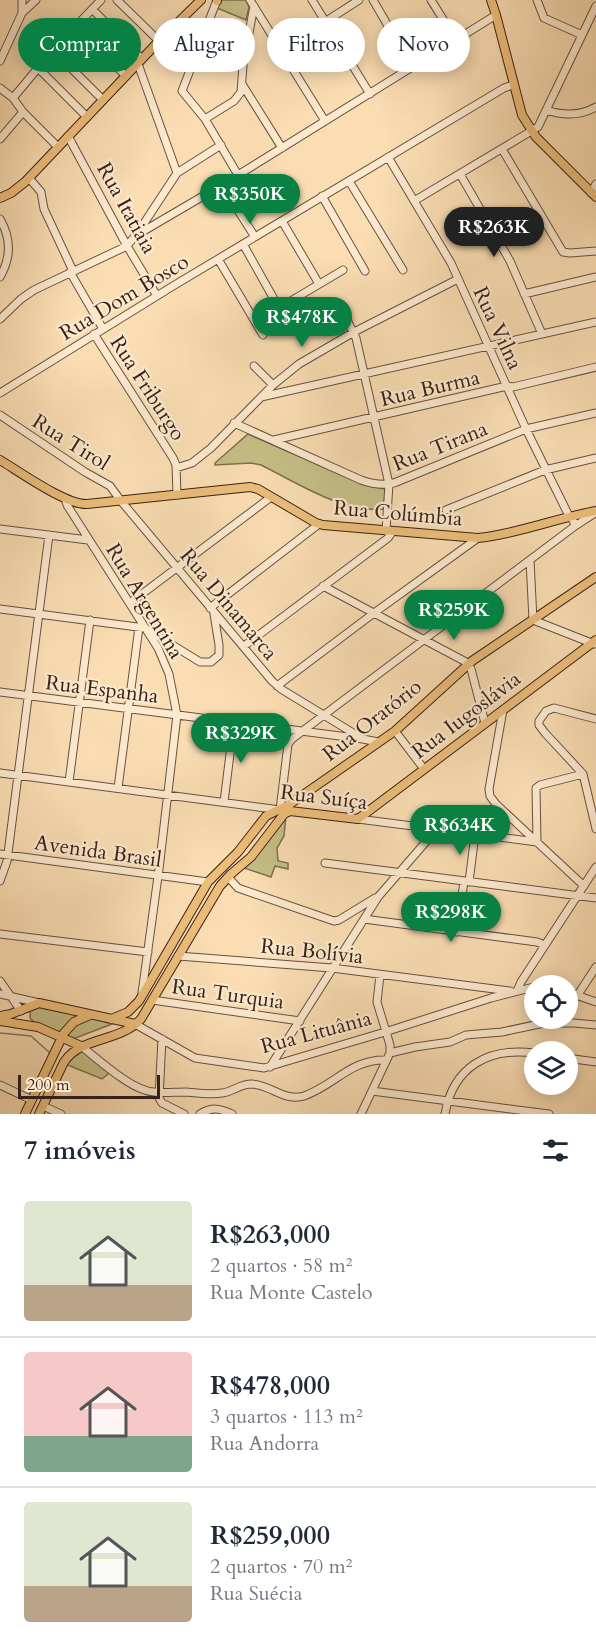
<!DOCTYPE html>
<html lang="pt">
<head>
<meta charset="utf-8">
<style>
	:root { --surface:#fff; --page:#f6f6f7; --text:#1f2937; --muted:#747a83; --line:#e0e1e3; --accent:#0b8043 }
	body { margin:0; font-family:Cardo,serif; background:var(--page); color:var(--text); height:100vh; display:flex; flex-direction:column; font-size:22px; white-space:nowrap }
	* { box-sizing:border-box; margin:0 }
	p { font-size:20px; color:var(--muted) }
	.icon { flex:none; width:33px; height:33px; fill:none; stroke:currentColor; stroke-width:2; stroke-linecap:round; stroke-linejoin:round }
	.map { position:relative; height:1114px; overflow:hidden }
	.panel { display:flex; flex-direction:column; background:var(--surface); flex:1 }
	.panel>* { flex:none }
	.top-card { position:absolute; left:18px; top:18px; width:561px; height:54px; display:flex; gap:12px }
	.tools { position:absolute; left:524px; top:975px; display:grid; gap:12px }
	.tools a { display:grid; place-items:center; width:54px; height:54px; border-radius:50%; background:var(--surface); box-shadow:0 3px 15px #0003; font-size:30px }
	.scale { position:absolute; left:18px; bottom:15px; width:142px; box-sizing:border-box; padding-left:6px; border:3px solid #382118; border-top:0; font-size:16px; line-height:21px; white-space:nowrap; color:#382118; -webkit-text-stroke:4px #fce9ce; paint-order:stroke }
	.price { position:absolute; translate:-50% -51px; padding:0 14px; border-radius:21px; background:var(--accent); color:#fff; font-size:20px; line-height:39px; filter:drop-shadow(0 2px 3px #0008) }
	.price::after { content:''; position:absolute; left:50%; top:36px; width:18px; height:14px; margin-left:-9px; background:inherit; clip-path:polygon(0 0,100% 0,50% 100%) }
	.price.current { background:#222; color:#fff }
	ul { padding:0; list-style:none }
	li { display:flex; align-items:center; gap:18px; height:150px; padding:0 24px }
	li+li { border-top:2px solid var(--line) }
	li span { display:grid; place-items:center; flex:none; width:168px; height:120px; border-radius:6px; color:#555 }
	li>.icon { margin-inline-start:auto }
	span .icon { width:72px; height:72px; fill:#fffc; stroke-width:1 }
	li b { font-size:26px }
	h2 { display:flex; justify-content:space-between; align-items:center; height:72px; padding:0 24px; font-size:26px }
	.tag { padding:0 21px; border-radius:27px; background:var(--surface); box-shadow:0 3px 15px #0003; font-size:21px; line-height:54px }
	.tag.current { background:var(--accent); color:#fff }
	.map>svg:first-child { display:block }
</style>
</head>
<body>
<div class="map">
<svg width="596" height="1114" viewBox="0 0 596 1114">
	<rect width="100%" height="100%" fill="#faddb3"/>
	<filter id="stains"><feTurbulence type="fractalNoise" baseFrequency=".00333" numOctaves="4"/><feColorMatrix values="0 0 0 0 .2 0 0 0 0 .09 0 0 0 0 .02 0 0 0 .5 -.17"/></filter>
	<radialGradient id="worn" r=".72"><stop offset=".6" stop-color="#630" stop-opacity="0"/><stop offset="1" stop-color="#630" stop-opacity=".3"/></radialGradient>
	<path fill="#c6bf87" stroke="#7f7050" stroke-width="1.5" d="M 219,0 L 246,0 L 249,7 L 246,20 L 217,8 Z
		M 248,434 L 365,485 L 385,489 L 384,509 C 344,514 296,482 261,465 L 251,463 L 215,465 L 215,463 Z
		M 286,816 L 284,836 L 277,848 L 278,861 L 288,863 L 288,869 L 275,866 L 271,877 L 244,868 Z
		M 39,1007 L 75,1014 L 77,1016 L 60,1035 L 36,1024 L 30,1018 L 30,1010 Z
		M 94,1018 L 112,1024 L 73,1039 L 65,1034 L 77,1022 Z
		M 77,1051 L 83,1051 L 109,1073 L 102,1079 L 65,1064 Z"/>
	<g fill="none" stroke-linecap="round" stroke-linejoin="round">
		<path stroke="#767e6e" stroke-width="1.5" d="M 0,1033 L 31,1036 L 50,1053"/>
		<g stroke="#68503f" stroke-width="9">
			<path id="minor" d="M 117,0 L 159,41
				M 217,0 L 182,91 L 205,119 L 238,175
				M 250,0 L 325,121
				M 312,0 L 370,94
				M 373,0 L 412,67
				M 431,0 L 456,40
				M 537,0 L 544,18 L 582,35
				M 93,10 L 142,59
				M 22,13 L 22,0
				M 76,27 L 126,76
				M 53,50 L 103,100
				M 281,50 L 359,0
				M 0,61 L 22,13 L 36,0
				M 138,64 L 177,173
				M 38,68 L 87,117
				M 242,84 L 282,148
				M 0,88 L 13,98 L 23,112 L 58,147
				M 13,98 L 53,50 L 101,0
				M 546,110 C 564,116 580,116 596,107
				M 205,119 L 234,101 L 241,92 L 243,65 L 254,6
				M 68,136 L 127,246 L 157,296
				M 0,139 L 23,112
				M 502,149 L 563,252 L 570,253 L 596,251
				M 388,157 L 451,263 L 526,429 L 569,516 L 573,520 L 575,526
				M 460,174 L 510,261 L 542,334
				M 29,178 L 41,192 L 44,209 L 73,271
				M 349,181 L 403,270
				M 222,185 L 255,237
				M 591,193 L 596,184
				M 322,196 L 365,271
				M 414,201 L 538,127 L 596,6
				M 0,219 C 11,238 11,258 0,277
				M 282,221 L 319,284
				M 137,234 L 177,173 L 221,145
				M 243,244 L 279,308 L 343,270
				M 218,259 L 263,335
				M 70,272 L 103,329
				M 524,294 L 596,277
				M 340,306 L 356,338 L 389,484 L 386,531
				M 0,319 L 21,299 L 34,290 L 127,246 L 135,236 L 222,185 L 496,15
				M 94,334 L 173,458 L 176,465 L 177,495
				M 254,366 L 273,385
				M 0,393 L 173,286 L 504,88 L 513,85
				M 261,397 L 596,322
				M 0,415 L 85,472 L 110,486 L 121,501 L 272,681 L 281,689 L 363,739
				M 234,423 L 361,480 C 372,484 382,486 394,483 L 526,429 L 596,413
				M 274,440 L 507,386 L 513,387 L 596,367
				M 176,468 L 192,463 L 211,448 L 273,385 L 299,364 L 354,332 L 458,279
				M 65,498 L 67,505 L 158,648 L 169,674 L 177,715 L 159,869 L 142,993
				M 446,510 L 545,470 L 596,458
				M 0,529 L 88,540
				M 530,560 L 533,620 L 594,644
				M 323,586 L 466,662 L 471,669 L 485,723
				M 130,603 L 271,497
				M 210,608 L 319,524
				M 0,609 L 145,628 L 200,662 L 211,662 L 219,655 L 219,645 L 214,614
				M 244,646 L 388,538 L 393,531
				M 277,686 L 374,613 L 478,538
				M 0,692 L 363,739 L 378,742
				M 503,710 L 489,789 L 490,796 L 496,804 L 584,886
				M 596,719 L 554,708 L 546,711 L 539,721 L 539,725 L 545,733 L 583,774 L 596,829
				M 395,731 L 424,769
				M 0,773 L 280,810
				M 69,782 L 90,620
				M 118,788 L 139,627
				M 224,802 L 234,722
				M 280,810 L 288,744 L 292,739 L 575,526 L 595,513
				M 358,819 L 537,842 L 536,788 L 540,785 L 583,774
				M 0,854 L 208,882
				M 325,863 L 596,898
				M 228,877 L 238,888 L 334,921 L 339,920 L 375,898
				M 0,881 L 7,861 L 49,535
				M 469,882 L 475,834
				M 364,919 L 537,942 L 545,945
				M 457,932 L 464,881
				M 0,934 L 148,952
				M 178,956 L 332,968 L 510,991
				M 0,981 L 21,1011
				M 517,991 L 521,982 L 596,867
				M 567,992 L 596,1002
				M 0,994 L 39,1003
				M 577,996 L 596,967
				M 152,1000 L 300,1021
				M 135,1024 L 195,1058 L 264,1068 L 385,1032 L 491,998 L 534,987
				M 162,1039 L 159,1098 L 162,1103 L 184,1114
				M 81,1046 C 99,1060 132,1091 154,1092 C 164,1093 175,1092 186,1092 C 197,1093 211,1095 222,1093 C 233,1092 239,1084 252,1084 C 271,1085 285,1102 304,1096 C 335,1085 351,1059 386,1060
				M 390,1053 L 415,1047 L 450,1042 L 466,1035 L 502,1032 L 544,1023 L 574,1023 L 596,1025
				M 567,1058 L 596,1062
				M 270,1067 L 378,897 L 437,829
				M 0,1085 L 32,1100
				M 372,1091 L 549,1114
				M 43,1106 L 61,1114
				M 200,1114 C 212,1107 220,1108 232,1114
				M 361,1114 L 390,1053 L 390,1045 L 377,1002 L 380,975
				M 445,1114 C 453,1067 488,1047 534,1053"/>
		</g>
		<g stroke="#382118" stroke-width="10">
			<path id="major" d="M 217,0 L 217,1
				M 491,0 L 496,15 L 522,115 L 536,137 L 596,197
				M 0,198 L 11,193 L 25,182 L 159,41 L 201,0
				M 0,460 C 20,472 66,505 87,504 L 250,487 L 258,489 L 316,523 L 323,525 L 478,538 C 518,534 556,518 596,511
				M 0,1016 L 11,1014 L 39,1003 L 135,1024
				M 111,1019 L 128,1012 L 139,1001 L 208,882 L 238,852 L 266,816 L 290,804 L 395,731 L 472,661 L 596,577
				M 0,1021 L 38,1027 L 81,1046
				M 25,1114 L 64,1033 L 74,1022 L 90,1015
				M 39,1114 L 64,1062 C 81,1036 119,1043 141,1019 L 220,886 L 231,874 L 251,857 L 284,814 L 290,811 L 358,819 L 596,640"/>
		</g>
		<use href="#minor" stroke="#fce9ce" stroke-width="7"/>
		<use href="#major" stroke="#edbe7a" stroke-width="8"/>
	</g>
	<g text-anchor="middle" stroke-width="4.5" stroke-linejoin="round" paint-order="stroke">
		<g font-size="21" fill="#382118" stroke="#fce9ce">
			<text transform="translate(127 208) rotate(61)" y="7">Rua Itatiaia</text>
			<text transform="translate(124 297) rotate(-31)" y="7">Rua Dom Bosco</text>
			<text transform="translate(498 328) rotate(65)" y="7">Rua Vilna</text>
			<text transform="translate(148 388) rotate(57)" y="7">Rua Friburgo</text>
			<text transform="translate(430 388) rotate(-13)" y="7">Rua Burma</text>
			<text transform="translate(71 442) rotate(32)" y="7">Rua Tirol</text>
			<text transform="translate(440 446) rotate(-22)" y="7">Rua Tirana</text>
			<text transform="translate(398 513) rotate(5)" y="7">Rua Colúmbia</text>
			<text transform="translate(145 601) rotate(59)" y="7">Rua Argentina</text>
			<text transform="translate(229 604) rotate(50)" y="7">Rua Dinamarca</text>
			<text transform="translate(102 689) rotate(7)" y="7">Rua Espanha</text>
			<text transform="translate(466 715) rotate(-37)" y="7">Rua Iugoslávia</text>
			<text transform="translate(372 720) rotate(-38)" y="7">Rua Oratório</text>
			<text transform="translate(324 797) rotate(7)" y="7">Rua Suíça</text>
			<text transform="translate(98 851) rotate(8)" y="7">Avenida Brasil</text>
			<text transform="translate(312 951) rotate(6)" y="7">Rua Bolívia</text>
			<text transform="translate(228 994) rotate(8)" y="7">Rua Turquia</text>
			<text transform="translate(316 1032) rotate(-15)" y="7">Rua Lituânia</text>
		</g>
	</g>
	<rect width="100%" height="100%" filter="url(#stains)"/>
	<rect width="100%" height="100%" fill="url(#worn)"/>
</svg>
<div class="tools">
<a><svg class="icon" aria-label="locate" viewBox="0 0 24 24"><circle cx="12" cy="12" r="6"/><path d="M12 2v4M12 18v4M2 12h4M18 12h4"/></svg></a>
<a><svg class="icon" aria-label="layers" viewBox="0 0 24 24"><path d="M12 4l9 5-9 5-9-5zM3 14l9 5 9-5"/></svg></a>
</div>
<div class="scale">200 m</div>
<b class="price" style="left:250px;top:225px">R$350K</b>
<b class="price current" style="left:494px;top:258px">R$263K</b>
<b class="price" style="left:302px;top:348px">R$478K</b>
<b class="price" style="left:454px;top:641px">R$259K</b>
<b class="price" style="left:241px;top:764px">R$329K</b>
<b class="price" style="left:460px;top:856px">R$634K</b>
<b class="price" style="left:451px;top:943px">R$298K</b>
<div class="top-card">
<a class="tag current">Comprar</a>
<a class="tag">Alugar</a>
<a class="tag">Filtros</a>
<a class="tag">Novo</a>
</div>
</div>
<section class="panel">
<h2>7 imóveis<svg class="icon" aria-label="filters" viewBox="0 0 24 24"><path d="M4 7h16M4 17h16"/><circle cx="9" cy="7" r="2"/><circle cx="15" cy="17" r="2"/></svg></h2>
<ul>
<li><span style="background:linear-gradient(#dfe7d0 70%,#b9a48a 0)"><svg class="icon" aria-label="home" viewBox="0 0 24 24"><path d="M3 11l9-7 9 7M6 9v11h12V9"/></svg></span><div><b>R$263,000</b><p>2 quartos · 58 m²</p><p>Rua Monte Castelo</p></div></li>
<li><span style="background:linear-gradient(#f6c9c9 70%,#7fa58c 0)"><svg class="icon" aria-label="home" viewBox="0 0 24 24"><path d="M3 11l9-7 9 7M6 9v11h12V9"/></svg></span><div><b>R$478,000</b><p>3 quartos · 113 m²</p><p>Rua Andorra</p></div></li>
<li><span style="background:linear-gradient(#dfe7d0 70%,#b9a48a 0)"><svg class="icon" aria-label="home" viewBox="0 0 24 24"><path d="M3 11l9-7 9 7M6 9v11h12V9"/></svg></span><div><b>R$259,000</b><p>2 quartos · 70 m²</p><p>Rua Suécia</p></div></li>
</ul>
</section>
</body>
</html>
